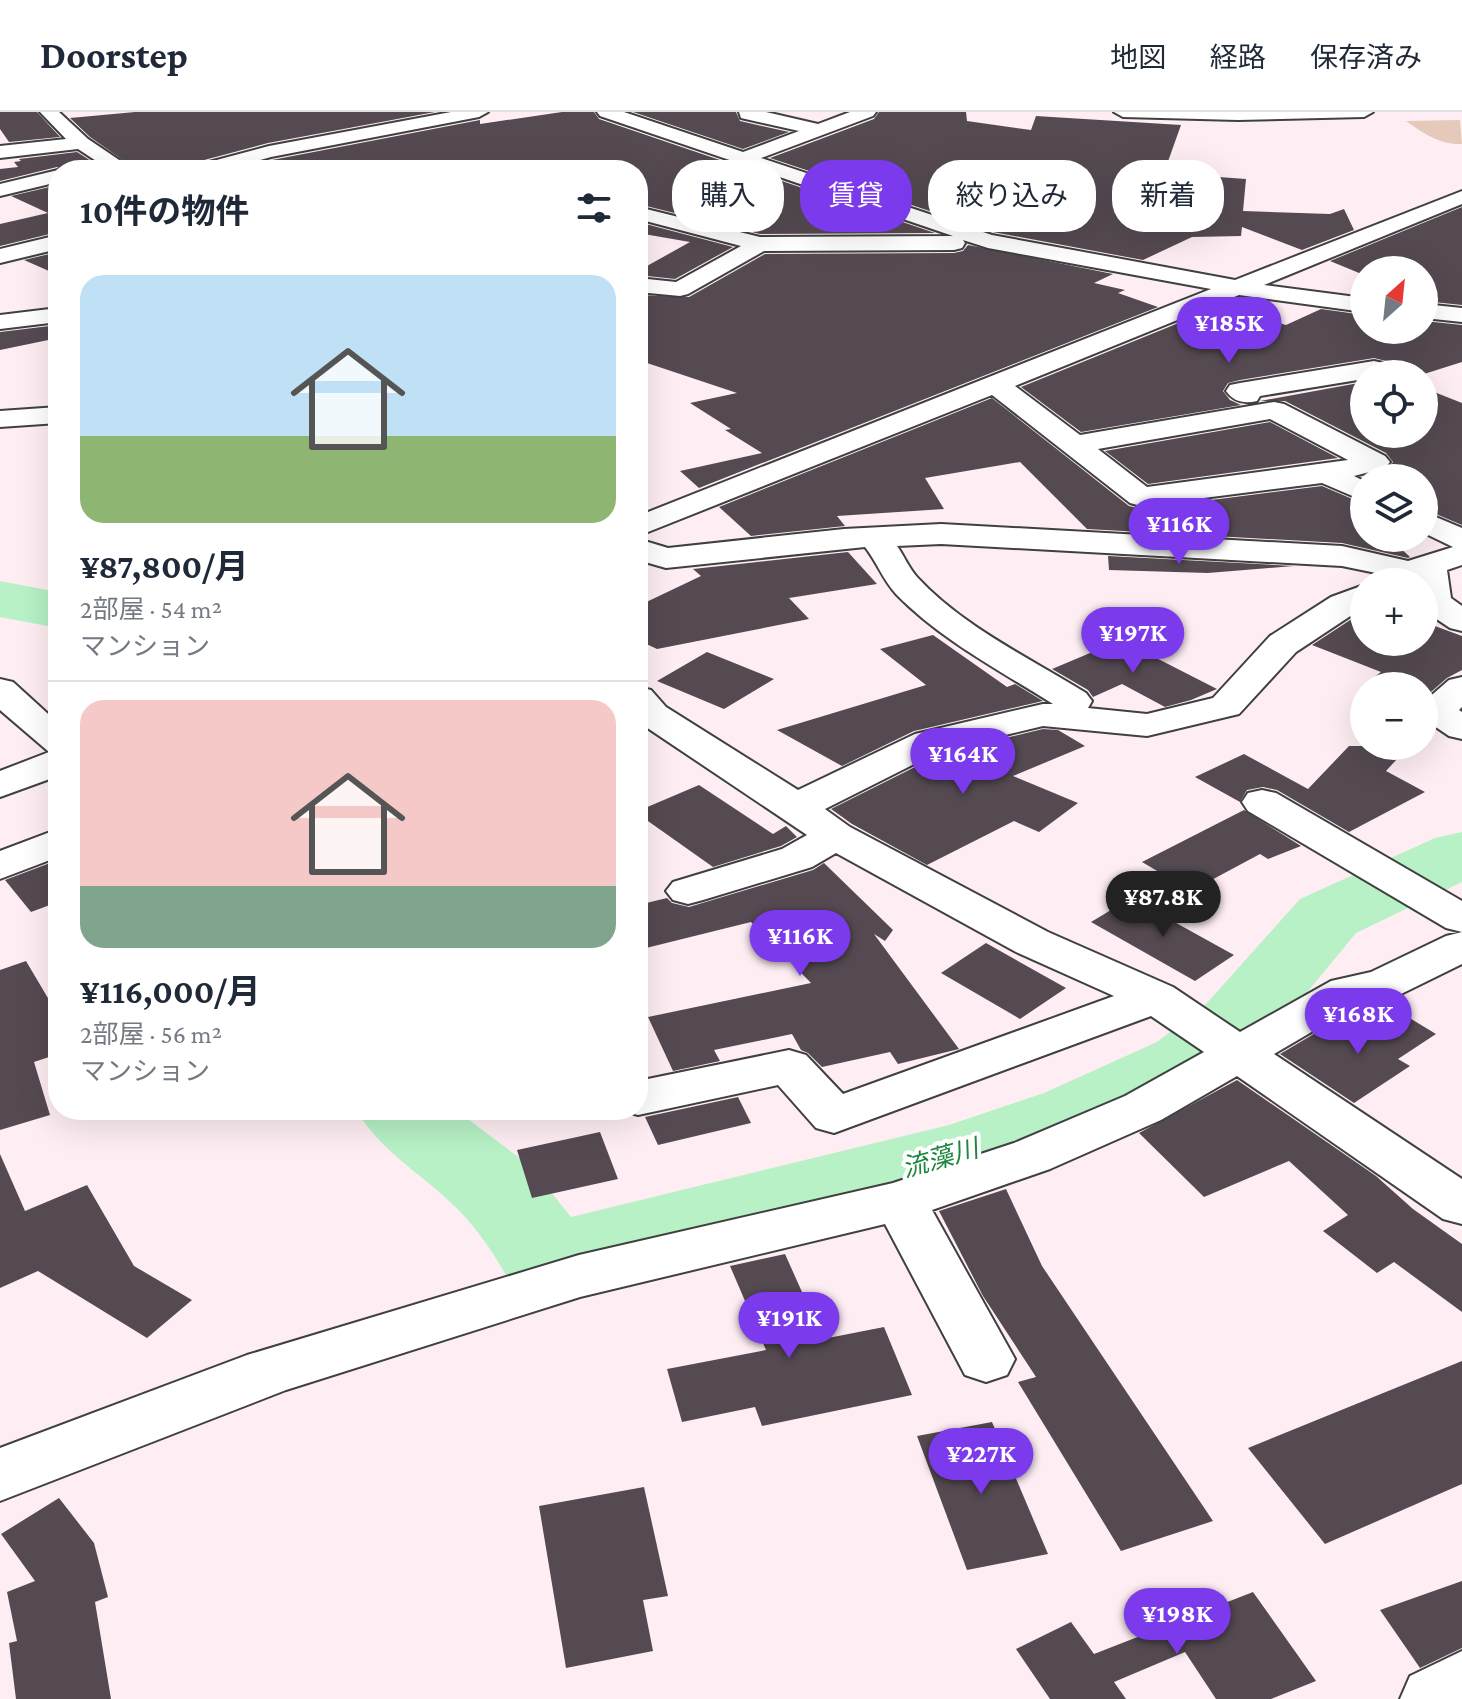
<!DOCTYPE html>
<html lang="ja">
<head>
<meta charset="utf-8">
<style>
	:root { --surface:#fff; --page:#f6f6f7; --text:#1f2937; --muted:#747a83; --line:#e0e1e3; --accent:#7c3aed }
	body { margin:0; font-family:"Crimson Pro","Noto Sans JP",serif; background:var(--page); color:var(--text); height:100vh; display:flex; flex-direction:column; font-size:30px; white-space:nowrap }
	* { box-sizing:border-box; margin:0 }
	p { font-size:26px; color:var(--muted) }
	.icon { flex:none; width:44px; height:44px; fill:none; stroke:currentColor; stroke-width:2; stroke-linecap:round; stroke-linejoin:round }
	.map { position:relative; flex:1; overflow:hidden }
	.sheet { position:absolute; left:48px; top:48px; width:600px; height:960px; display:flex; flex-direction:column; background:var(--surface); border-radius:32px; box-shadow:0 8px 32px #0002 }
	.sheet>* { flex:none }
	.banner { position:absolute; left:672px; top:48px; width:670px; height:72px; display:flex; gap:16px }
	.needle { width:52px; rotate:27deg }
	.buttons { position:absolute; left:1350px; top:144px; display:grid; gap:16px }
	.buttons a { display:grid; place-items:center; width:88px; height:88px; border-radius:50%; background:var(--surface); box-shadow:0 8px 32px #0002; font-size:40px }
	.price { position:absolute; translate:-50% -68px; padding:0 18px; border-radius:28px; background:var(--accent); color:#fff; font-size:26px; line-height:52px; filter:drop-shadow(0 2px 4px #0008) }
	.price::after { content:''; position:absolute; left:50%; top:48px; width:24px; height:18px; margin-left:-12px; background:inherit; clip-path:polygon(0 0,100% 0,50% 100%) }
	.price.selected { background:#222; color:#fff }
	ul { padding:0; list-style:none }
	li { display:grid; align-content:center; gap:16px; height:424px; padding:0 32px }
	li+li { border-top:2px solid var(--line) }
	li span { display:grid; place-items:center; height:248px; border-radius:24px; color:#555 }
	li>.icon { margin-inline-start:auto }
	span .icon { width:144px; height:144px; fill:#fffc; stroke-width:1 }
	li b { font-size:34px }
	h2 { display:flex; justify-content:space-between; align-items:center; height:96px; padding:0 32px; font-size:34px }
	.chip { padding:0 28px; border-radius:32px; background:var(--surface); box-shadow:0 8px 32px #0002; font-size:28px; line-height:72px }
	.chip.selected { background:var(--accent); color:#fff }
	header { display:flex; align-items:center; gap:48px; box-sizing:border-box; height:112px; padding:0 40px; background:var(--surface); border-bottom:2px solid var(--line) }
	header strong { font-size:38px }
	nav { display:flex; gap:44px; margin-inline-start:auto; font-size:28px }
	.map>svg:first-child { display:block }
</style>
</head>
<body>
<header>
<strong>Doorstep</strong>
<nav><a>地図</a><a>経路</a><a>保存済み</a></nav>
</header>
<div class="map">
<svg width="1462" height="1587" viewBox="0 0 1462 1587">
	<rect width="100%" height="100%" fill="#feeef3"/>
	<path fill="#e5c9ba" d="M 1460,8 L 1462,32 C 1440,33 1423,21 1406,9 Z"/>
	<g fill="none" stroke-linecap="round" stroke-linejoin="round">
		<path fill="#b7f1c5" fill-rule="evenodd" d="M 0,469 L 58,480 L 58,516 L 0,505 Z
			M 1462,720 L 1462,770 L 1356,821 L 1266,930 L 1219,970 L 1108,1025 L 966,1073 L 547,1185 L 512,1174 C 495,1143 476,1113 449,1089 C 416,1058 380,1038 356,998 L 456,998 L 529,1053 L 571,1105 L 949,1013 L 1044,981 L 1157,930 L 1206,892 L 1300,787 L 1435,726 Z"/>
	</g>
	<path fill="#554a52" d="M 0,0 L 37,0 L 60,25 L 9,30 L 0,17 Z
		M 135,0 L 435,0 L 268,31 L 193,51 L 188,58 L 137,58 L 90,25 L 70,6 Z
		M 562,0 L 594,0 L 599,7 L 935,121 L 760,122 L 638,92 L 638,58 L 235,58 L 272,48 L 480,8 L 480,12 Z
		M 633,0 L 736,0 L 740,9 L 789,20 L 743,37 Z
		M 879,0 L 966,0 L 967,9 L 1031,18 L 1036,4 L 1181,13 L 1166,55 L 1180,56 L 1178,62 L 1246,67 L 1243,99 L 1330,102 L 1344,97 L 1354,118 L 1302,138 L 1242,115 L 1241,124 L 1192,125 L 1143,148 L 993,120 L 770,46 L 874,7 Z
		M 77,40 L 105,58 L 61,58 L 57,55 L 0,69 L 0,57 L 18,55 L 14,50 L 21,49 L 19,47 Z
		M 58,73 L 58,120 L 0,134 L 0,112 L 48,101 L 11,84 Z
		M 1462,95 L 1462,193 L 1424,189 L 1424,158 L 1364,158 L 1364,163 L 1330,149 Z
		M 638,110 L 733,135 L 675,167 L 638,163 L 638,159 L 690,130 L 638,121 Z
		M 968,133 L 1113,162 L 1094,171 L 1125,178 L 1118,181 L 1158,195 L 699,376 L 680,359 L 762,341 L 725,318 L 731,317 L 690,291 L 737,281 L 638,248 L 638,183 L 689,185 L 765,142 L 954,141 L 963,139 Z
		M 58,140 L 58,163 L 24,148 Z
		M 1321,197 L 1364,203 L 1364,218 L 1424,218 L 1424,209 L 1462,213 L 1462,250 L 1424,262 L 1388,262 L 1390,255 L 1386,249 L 1374,246 L 1240,268 L 1228,271 L 1223,279 L 1230,288 L 1241,293 L 1081,320 L 1021,275 L 1191,206 L 1233,219 L 1265,207 L 1286,213 Z
		M 58,213 L 58,226 L 0,238 L 0,220 Z
		M 1364,270 L 1364,322 L 1424,322 L 1424,276 L 1462,291 L 1462,413 L 1424,397 L 1424,366 L 1363,365 L 1387,358 L 1393,350 L 1386,341 L 1285,289 L 1260,289 Z
		M 992,286 L 1129,394 L 1141,397 L 1322,374 L 1364,392 L 1364,426 L 1427,426 L 1396,432 L 1410,445 L 1408,446 L 1342,431 L 1087,417 L 1020,350 L 925,366 L 944,397 L 837,404 L 845,414 L 751,424 L 719,395 Z
		M 1270,310 L 1338,346 L 1148,372 L 1105,339 Z
		M 848,440 L 877,472 L 789,486 L 809,507 L 657,537 L 638,528 L 638,494 L 701,464 L 693,457 Z
		M 1108,444 L 1294,454 L 1208,461 L 1109,458 Z
		M 1364,499 L 1364,530 L 1424,530 L 1424,510 L 1462,524 L 1462,558 L 1447,566 L 1424,586 L 1424,574 L 1382,574 L 1369,569 L 1381,560 L 1312,533 Z
		M 933,523 L 1007,575 L 1015,572 L 1043,589 L 914,619 L 842,654 L 777,618 L 926,573 L 880,537 Z
		M 1121,528 L 1217,577 L 1191,588 L 1165,595 L 1122,572 L 1093,585 L 1088,578 L 1052,557 Z
		M 707,540 L 774,567 L 724,597 L 657,569 Z
		M 1043,617 L 1058,618 L 1085,634 L 1013,664 L 1078,691 L 1039,720 L 1014,709 L 927,753 L 852,712 L 831,697 L 943,641 Z
		M 1349,634 L 1409,634 L 1386,659 L 1425,680 L 1349,720 L 1277,678 L 1263,675 L 1247,678 L 1240,690 L 1195,665 L 1244,642 L 1308,677 Z
		M 699,673 L 773,722 L 786,714 L 797,725 L 781,734 L 713,755 L 638,702 L 638,699 Z
		M 1244,698 L 1301,734 L 1268,747 L 1260,742 L 1191,779 L 1142,750 Z
		M 58,748 L 58,790 L 31,800 L 5,768 Z
		M 824,751 L 893,818 L 885,829 L 874,822 L 959,937 L 898,952 L 890,940 L 822,955 L 808,941 L 801,938 L 792,922 L 714,938 L 720,949 L 673,959 L 648,905 L 811,871 L 751,810 L 638,838 L 638,793 L 667,786 L 672,791 L 689,795 L 813,758 Z
		M 1131,786 L 1234,843 L 1195,869 L 1091,810 Z
		M 986,831 L 1066,876 L 1020,907 L 941,861 Z
		M 26,849 L 58,903 L 58,942 L 34,950 L 50,1003 L 0,1018 L 0,858 Z
		M 1403,902 L 1436,922 L 1398,947 L 1410,954 L 1354,991 L 1280,942 L 1329,913 L 1358,931 Z
		M 1237,968 L 1376,1064 L 1413,1097 L 1462,1132 L 1462,1200 L 1394,1150 L 1377,1161 L 1323,1119 L 1348,1103 L 1289,1049 L 1204,1085 L 1139,1021 Z
		M 738,985 L 751,1011 L 658,1033 L 645,1005 Z
		M 600,1020 L 618,1067 L 532,1086 L 517,1038 Z
		M 0,1042 L 25,1099 L 87,1073 L 134,1154 L 192,1188 L 147,1226 L 38,1159 L 0,1176 Z
		M 1006,1077 L 1042,1154 L 1213,1409 L 1121,1439 L 1018,1270 L 1036,1265 L 983,1184 L 939,1099 Z
		M 785,1142 L 823,1227 L 884,1215 L 912,1283 L 762,1314 L 755,1295 L 682,1310 L 667,1257 L 766,1238 L 730,1154 Z
		M 1462,1249 L 1462,1372 L 1325,1432 L 1248,1336 Z
		M 992,1310 L 1048,1442 L 967,1458 L 917,1324 Z
		M 644,1375 L 668,1484 L 643,1488 L 653,1539 L 566,1556 L 539,1394 Z
		M 59,1386 L 94,1431 L 108,1485 L 95,1490 L 111,1587 L 16,1587 L 9,1531 L 17,1529 L 7,1480 L 35,1469 L 1,1422 Z
		M 1462,1469 L 1462,1536 L 1420,1556 L 1380,1498 Z
		M 1253,1480 L 1316,1569 L 1271,1587 L 1216,1587 L 1185,1540 L 1114,1570 L 1126,1587 L 1050,1587 L 1016,1537 L 1071,1510 L 1094,1542 Z"/>
	<g fill="none" stroke-linecap="round" stroke-linejoin="round">
		<g stroke="#404040" stroke-width="4">
			<path id="minor" d="M 40,0 L 59,0 L 88,27 L 134,58 L 110,58 L 78,37 L 0,46 L 0,34 L 66,27 Z
				M 451,0 L 488,0 L 479,5 L 271,45 L 224,58 L 191,58 L 194,54 L 269,34 Z
				M 597,0 L 624,0 L 743,40 L 799,19 L 741,6 L 739,0 L 766,0 L 818,12 L 850,0 L 876,0 L 873,4 L 761,46 L 992,123 L 1235,168 L 1462,79 L 1462,92 L 1264,173 L 1364,186 L 1364,200 L 1239,183 L 1015,274 L 1080,323 L 1274,290 L 1284,292 L 1385,344 L 1390,350 L 1385,356 L 1354,364 L 1364,369 L 1364,389 L 1322,371 L 1141,394 L 1130,391 L 992,283 L 638,424 L 638,404 L 1211,177 L 988,136 L 963,128 L 965,131 L 962,136 L 954,138 L 764,139 L 688,182 L 680,184 L 638,180 L 638,166 L 676,170 L 741,134 L 638,107 L 638,95 L 760,125 L 953,124 L 600,4 ZM 1270,307 L 1348,348 L 1147,375 L 1098,337 Z
				M 1114,0 L 1373,0 L 1364,5 L 1238,8 L 1123,5 Z
				M 58,58 L 58,70 L 0,84 L 0,72 Z
				M 58,123 L 58,137 L 0,151 L 0,137 Z
				M 1424,192 L 1462,196 L 1462,210 L 1424,206 Z
				M 58,196 L 58,210 L 0,217 L 0,203 Z
				M 1374,249 L 1383,251 L 1387,257 L 1384,262 L 1364,262 L 1364,267 L 1260,284 L 1257,289 C 1244,292 1234,290 1226,279 L 1230,273 L 1240,271 Z
				M 58,295 L 58,311 L 0,315 L 0,299 Z
				M 1424,400 L 1462,416 L 1462,453 L 1447,458 L 1451,486 L 1462,494 L 1462,519 L 1450,516 L 1426,500 L 1424,470 L 1375,470 L 1381,462 L 1342,454 L 941,432 L 897,434 C 904,444 909,456 917,465 C 963,515 1030,546 1086,581 L 1092,589 L 1088,596 L 1147,602 L 1213,586 L 1270,524 L 1331,485 L 1364,473 L 1364,495 L 1296,540 L 1239,602 L 1147,624 L 1043,614 L 942,638 L 825,697 L 850,715 L 1048,820 L 1173,875 L 1240,920 L 1331,869 L 1371,860 L 1446,824 L 1462,820 L 1446,816 L 1248,699 L 1242,690 L 1248,681 L 1262,678 L 1276,681 L 1462,789 L 1462,852 L 1399,883 L 1361,891 L 1274,942 L 1462,1067 L 1462,1112 L 1443,1107 L 1237,964 L 1161,1008 L 1050,1057 L 932,1098 L 1015,1247 L 1007,1263 L 986,1270 L 965,1263 L 885,1112 L 580,1185 L 286,1278 L 0,1389 L 0,1336 L 247,1243 L 579,1143 L 893,1071 L 1014,1031 L 1125,984 L 1204,940 L 1151,904 L 834,1021 L 816,1016 L 778,973 L 638,1003 L 620,998 L 638,998 L 638,969 L 789,938 L 806,943 L 843,982 L 1114,884 L 1016,840 L 836,741 L 812,755 L 703,788 L 688,792 L 673,788 L 666,779 L 673,770 L 782,737 L 807,723 L 640,611 L 638,575 L 651,578 L 666,595 L 798,678 L 915,622 L 1043,592 L 1053,592 C 999,558 941,528 896,482 C 883,468 877,450 865,435 L 666,456 L 638,448 L 638,427 L 668,436 L 844,417 L 941,412 L 1342,434 L 1408,449 L 1453,435 L 1424,421 Z
				M 1462,565 L 1462,595 L 1459,598 L 1462,600 L 1462,627 L 1449,624 L 1424,607 L 1426,588 L 1449,568 Z
				M 0,567 L 13,570 L 58,611 L 58,664 L 0,685 L 0,659 L 49,640 L 0,598 Z
				M 58,717 L 58,745 L 0,767 L 0,739 Z
				M 1462,1539 L 1462,1587 L 1400,1587 L 1410,1564 Z"/>
		</g>
		<use href="#minor" fill="#fff" fill-rule="evenodd"/>
	</g>
	<g text-anchor="middle" stroke-width="8" stroke-linejoin="round" paint-order="stroke">
		<g font-size="26" font-style="italic" fill="#1e873f" stroke="#fff">
			<text transform="translate(940 1046) rotate(-16)" y="9">流藻川</text>
		</g>
	</g>
</svg>
<div class="buttons">
<a><svg class="needle" viewBox="-14 -14 28 28"><path d="M0-13l5 13h-10z" fill="#e53935"/><path d="M0 13l5-13h-10z" fill="#747a83"/></svg></a>
<a><svg class="icon" aria-label="locate" viewBox="0 0 24 24"><circle cx="12" cy="12" r="6"/><path d="M12 2v4M12 18v4M2 12h4M18 12h4"/></svg></a>
<a><svg class="icon" aria-label="layers" viewBox="0 0 24 24"><path d="M12 4l9 5-9 5-9-5zM3 14l9 5 9-5"/></svg></a>
<a>+</a>
<a>−</a>
</div>
<b class="price" style="left:1229px;top:253px">¥185K</b>
<b class="price" style="left:1179px;top:454px">¥116K</b>
<b class="price" style="left:1133px;top:563px">¥197K</b>
<b class="price" style="left:963px;top:684px">¥164K</b>
<b class="price selected" style="left:1163px;top:827px">¥87.8K</b>
<b class="price" style="left:800px;top:866px">¥116K</b>
<b class="price" style="left:1358px;top:944px">¥168K</b>
<b class="price" style="left:789px;top:1248px">¥191K</b>
<b class="price" style="left:981px;top:1384px">¥227K</b>
<b class="price" style="left:1177px;top:1544px">¥198K</b>
<div class="banner">
<a class="chip">購入</a>
<a class="chip selected">賃貸</a>
<a class="chip">絞り込み</a>
<a class="chip">新着</a>
</div>
<section class="sheet">
<h2>10件の物件<svg class="icon" aria-label="filters" viewBox="0 0 24 24"><path d="M4 7h16M4 17h16"/><circle cx="9" cy="7" r="2"/><circle cx="15" cy="17" r="2"/></svg></h2>
<ul>
<li><span style="background:linear-gradient(#bfe0f5 65%,#8fb573 0)"><svg class="icon" aria-label="home" viewBox="0 0 24 24"><path d="M3 11l9-7 9 7M6 9v11h12V9"/></svg></span><div><b>¥87,800/月</b><p>2部屋 · 54 m²</p><p>マンション</p></div></li>
<li><span style="background:linear-gradient(#f6c9c9 75%,#7fa58c 0)"><svg class="icon" aria-label="home" viewBox="0 0 24 24"><path d="M3 11l9-7 9 7M6 9v11h12V9"/></svg></span><div><b>¥116,000/月</b><p>2部屋 · 56 m²</p><p>マンション</p></div></li>
</ul>
</section>
</div>
</body>
</html>
